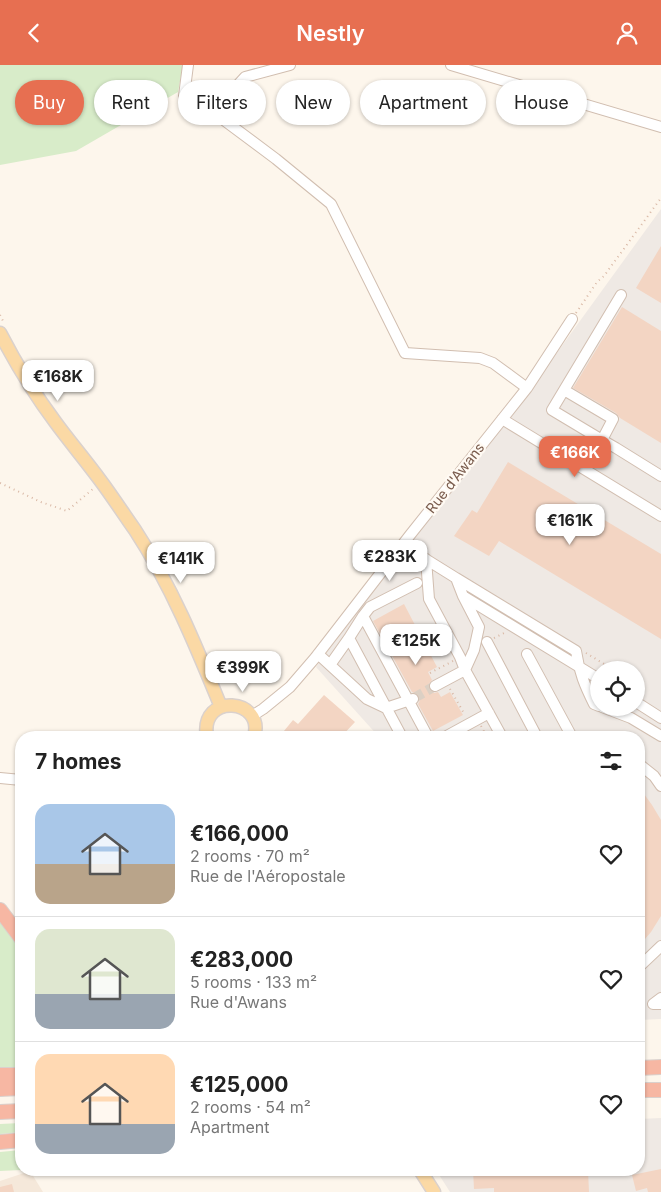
<!DOCTYPE html>
<html lang="en">
<head>
<meta charset="utf-8">
<style>
	:root { --surface:#fff; --page:#f2f2f2; --text:#222; --muted:#767676; --line:#e0e0e0; --accent:#e76f51 }
	body { margin:0; font-family:Inter,sans-serif; background:var(--page); color:var(--text); height:100vh; display:flex; flex-direction:column; font-size:19px; white-space:nowrap }
	* { box-sizing:border-box; margin:0 }
	p { font-size:16px; color:var(--muted) }
	.icon { flex:none; width:28px; height:28px; fill:none; stroke:currentColor; stroke-width:2; stroke-linecap:round; stroke-linejoin:round }
	.map { position:relative; flex:1; overflow:hidden }
	.side { position:absolute; left:15px; top:666px; width:630px; height:445px; display:flex; flex-direction:column; background:var(--surface); border-radius:20px; box-shadow:0 1px 4px #0004 }
	.side>* { flex:none }
	.top-card { position:absolute; left:15px; top:15px; width:631px; height:45px; display:flex; gap:10px }
	.controls { position:absolute; left:590px; top:596px; display:grid; gap:10px }
	.controls a { display:grid; place-items:center; width:55px; height:55px; border-radius:50%; background:var(--surface); box-shadow:0 1px 4px #0004; font-size:25px }
	.price { position:absolute; translate:-50% -42px; padding:0 11px; border-radius:10px; background:#fff; color:#222; font-size:16px; line-height:32px; filter:drop-shadow(0 1px 2px #0008) }
	.price::after { content:''; position:absolute; left:50%; top:30px; width:15px; height:11px; margin-left:-8px; background:inherit; clip-path:polygon(0 0,100% 0,50% 100%) }
	.price.selected { background:var(--accent); color:#fff }
	ul { padding:0; list-style:none }
	li { display:flex; align-items:center; gap:15px; height:125px; padding:0 20px }
	li+li { border-top:1px solid var(--line) }
	li span { display:grid; place-items:center; flex:none; width:140px; height:100px; border-radius:15px; color:#555 }
	li>.icon { margin-inline-start:auto }
	span .icon { width:60px; height:60px; fill:#fffc; stroke-width:1 }
	li b { font-size:21px }
	h2 { display:flex; justify-content:space-between; align-items:center; height:60px; padding:0 20px; font-size:21px }
	.tag { padding:0 18px; border-radius:22px; background:var(--surface); box-shadow:0 1px 4px #0004; font-size:18px; line-height:45px }
	.tag.selected { background:var(--accent); color:#fff }
	header { display:flex; justify-content:space-between; align-items:center; height:65px; padding:0 20px; background:var(--accent); color:#fff; font-size:22px; font-weight:600 }
	.map>svg:first-child { display:block }
</style>
</head>
<body>
<header><svg class="icon" aria-label="back" viewBox="0 0 24 24"><path d="M15 5l-7 7 7 7"/></svg>Nestly<svg class="icon" aria-label="person" viewBox="0 0 24 24"><circle cx="12" cy="8" r="4"/><path d="M4 21q1-7 8-7t8 7"/></svg></header>
<div class="map">
<svg width="661" height="1127" viewBox="0 0 661 1127">
	<rect width="100%" height="100%" fill="#fdf6ec"/>
	<path fill="#f5e8da" d="M 30,1106 L 43,1127 L 0,1127 L 0,1116 Z"/>
	<path fill="#efe9e4" fill-rule="evenodd" d="M 661,144 L 661,954 L 639,955 L 639,672 L 379,672 L 316,602 L 426,457 L 509,354 ZM 599,605 L 636,605 L 636,642 L 599,642 Z
		M 661,1053 L 661,1127 L 450,1127 L 436,1105 L 639,1105 L 639,1054 Z"/>
	<path fill="#d8ecc9" d="M 0,0 L 183,0 L 178,27 L 76,86 L 0,100 Z
		M 0,850 L 21,878 L 21,1004 L 0,1004 Z
		M 21,1058 L 21,1067 L 0,1069 L 0,1059 Z
		M 21,1085 L 21,1105 L 0,1106 L 0,1087 Z"/>
	<path fill="#f3d5c3" d="M 661,181 L 661,238 L 636,223 Z
		M 622,242 L 661,266 L 661,378 L 620,353 L 616,348 L 573,323 Z
		M 508,397 L 661,489 L 661,574 L 499,476 L 489,491 L 454,471 L 472,445 L 477,448 Z
		M 404,539 L 437,602 L 428,607 L 432,615 L 428,620 L 429,625 L 434,628 L 438,627 L 441,632 L 450,627 L 463,650 L 433,666 L 418,639 L 420,635 L 419,631 L 417,629 L 412,627 L 373,556 Z
		M 324,630 L 355,657 L 341,672 L 279,672 L 293,655 L 298,659 Z
		M 639,722 L 652,740 L 661,755 L 661,851 L 651,867 L 639,881 Z
		M 661,1104 L 661,1127 L 648,1127 L 647,1123 L 636,1126 L 632,1110 Z
		M 473,1105 L 588,1105 L 589,1127 L 494,1127 L 494,1123 L 474,1124 Z
		M 12,1119 L 14,1127 L 0,1127 L 0,1122 Z"/>
	<g fill="none" stroke-linecap="round" stroke-linejoin="round">
		<path stroke="#dcd0c4" stroke-width="10" stroke-dasharray="10 5" stroke-linecap="butt" d="M 414,633 L 435,621"/>
		<g stroke="#d1beb0" stroke-width="12">
			<path id="minor" d="M 188,0 L 184,31 L 213,47 L 276,94 L 331,139 L 405,288 L 480,293 L 493,298 L 527,323
				M 451,0 L 661,62
				M 213,47 L 245,12 L 290,0
				M 564,325 L 613,354 L 602,375 L 552,345 L 621,230
				M 502,354 L 661,451
				M 602,375 L 616,383 L 661,411
				M 403,480 L 456,513 L 463,531 L 479,562 L 474,585 L 465,605 L 435,621
				M 426,494 L 429,534 L 460,592 L 465,605 L 502,672
				M 456,513 L 576,586 C 579,607 585,621 594,639 L 599,641
				M 417,518 L 370,542 L 363,551 L 428,672
				M 463,531 L 599,614
				M 363,551 L 349,573 L 402,672
				M 487,577 L 537,672
				M 318,589 L 367,634 L 386,643 L 413,634
				M 527,589 L 572,672
				M 330,600 L 349,573
				M 636,637 L 661,653
				M 602,642 L 631,653 L 661,671
				M 252,651 L 263,644 L 290,622 L 315,593 L 410,470 L 527,323 L 572,254
				M 445,672 L 489,648
				M 639,699 L 654,711 L 661,721
				M 0,713 L 21,715
				M 639,902 L 661,881
				M 661,933 L 653,939 L 661,939"/>
		</g>
		<g stroke="#dad1cd" stroke-width="15">
			<path id="major" d="M 0,268 C 16,299 35,330 56,358 C 70,377 86,396 100,415 C 112,431 123,448 135,465 C 171,520 196,581 221,642
				M 207,672 C 199,627 266,633 254,672
				M 420,1105 L 434,1127"/>
		</g>
		<g stroke="#dad1cd" stroke-width="16">
			<path id="highway" d="M 0,845 L 21,873
				M 639,1003 L 661,1002
				M 0,1010 L 21,1010
				M 0,1024 L 21,1023
				M 639,1025 L 661,1025
				M 0,1047 L 21,1046
				M 0,1077 L 21,1075"/>
		</g>
		<path stroke="#d9b8a5" stroke-width="2" stroke-dasharray="1 4" stroke-linecap="butt" d="M 576,248 L 597,217 L 604,211 L 661,133
			M 0,250 L 4,258
			M 0,418 L 41,437 L 67,446 L 94,423
			M 494,573 L 506,567
			M 586,588 L 614,605
			M 430,608 L 453,596
			M 450,624 L 465,650
			M 481,661 L 487,672"/>
		<use href="#minor" stroke="#fff" stroke-width="10"/>
		<use href="#major" stroke="#fbd9a5" stroke-width="12"/>
		<use href="#highway" stroke="#f7b7a3" stroke-width="14"/>
	</g>
	<g text-anchor="middle" stroke-width="4.5" stroke-linejoin="round" paint-order="stroke">
		<g font-size="14" fill="#7a5c4d" stroke="#fffaf3">
			<text transform="translate(455 413) rotate(-52)" y="5">Rue d'Awans</text>
		</g>
	</g>
</svg>
<div class="controls">
<a><svg class="icon" aria-label="locate" viewBox="0 0 24 24"><circle cx="12" cy="12" r="6"/><path d="M12 2v4M12 18v4M2 12h4M18 12h4"/></svg></a>
</div>
<b class="price" style="left:58px;top:337px">€168K</b>
<b class="price selected" style="left:575px;top:413px">€166K</b>
<b class="price" style="left:570px;top:481px">€161K</b>
<b class="price" style="left:390px;top:517px">€283K</b>
<b class="price" style="left:181px;top:519px">€141K</b>
<b class="price" style="left:416px;top:601px">€125K</b>
<b class="price" style="left:243px;top:628px">€399K</b>
<div class="top-card">
<a class="tag selected">Buy</a>
<a class="tag">Rent</a>
<a class="tag">Filters</a>
<a class="tag">New</a>
<a class="tag">Apartment</a>
<a class="tag">House</a>
</div>
<section class="side">
<h2>7 homes<svg class="icon" aria-label="filters" viewBox="0 0 24 24"><path d="M4 7h16M4 17h16"/><circle cx="9" cy="7" r="2"/><circle cx="15" cy="17" r="2"/></svg></h2>
<ul>
<li><span style="background:linear-gradient(#a9c7e8 60%,#b9a48a 0)"><svg class="icon" aria-label="home" viewBox="0 0 24 24"><path d="M3 11l9-7 9 7M6 9v11h12V9"/></svg></span><div><b>€166,000</b><p>2 rooms · 70 m²</p><p>Rue de l'Aéropostale</p></div><svg class="icon" aria-label="heart" viewBox="0 0 24 24"><path d="M12 20l-8-8c-3-5 5-10 8-4 3-6 11-1 8 4z"/></svg></li>
<li><span style="background:linear-gradient(#dfe7d0 65%,#9aa5b1 0)"><svg class="icon" aria-label="home" viewBox="0 0 24 24"><path d="M3 11l9-7 9 7M6 9v11h12V9"/></svg></span><div><b>€283,000</b><p>5 rooms · 133 m²</p><p>Rue d'Awans</p></div><svg class="icon" aria-label="heart" viewBox="0 0 24 24"><path d="M12 20l-8-8c-3-5 5-10 8-4 3-6 11-1 8 4z"/></svg></li>
<li><span style="background:linear-gradient(#ffd9b3 70%,#9aa5b1 0)"><svg class="icon" aria-label="home" viewBox="0 0 24 24"><path d="M3 11l9-7 9 7M6 9v11h12V9"/></svg></span><div><b>€125,000</b><p>2 rooms · 54 m²</p><p>Apartment</p></div><svg class="icon" aria-label="heart" viewBox="0 0 24 24"><path d="M12 20l-8-8c-3-5 5-10 8-4 3-6 11-1 8 4z"/></svg></li>
</ul>
</section>
</div>
</body>
</html>
